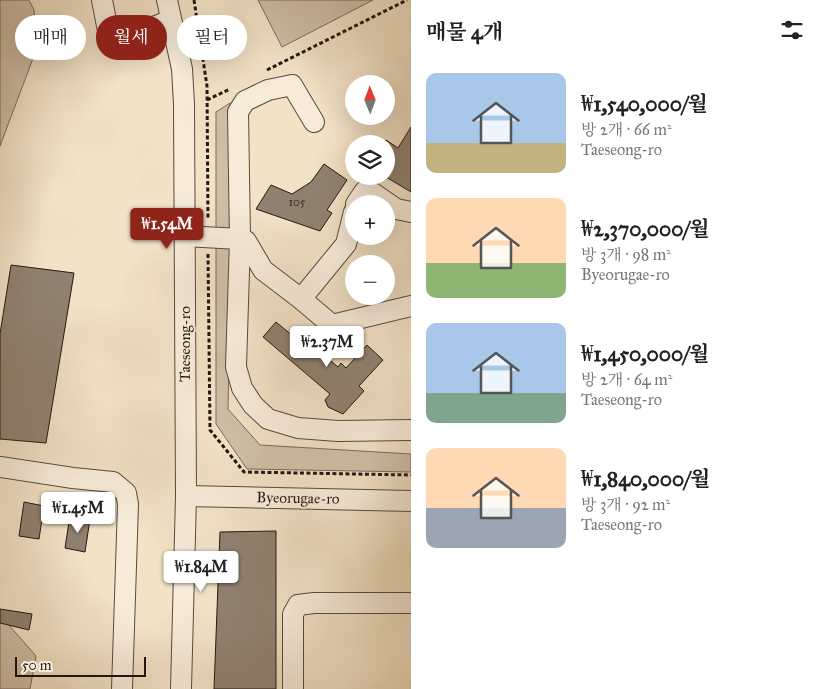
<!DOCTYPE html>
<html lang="ko">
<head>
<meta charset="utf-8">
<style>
	:root { --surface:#fff; --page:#f2f2f2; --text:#222; --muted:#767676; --accent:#8f2418 }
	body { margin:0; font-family:"IM FELL Great Primer","Noto Serif KR",serif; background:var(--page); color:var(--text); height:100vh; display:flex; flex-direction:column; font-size:19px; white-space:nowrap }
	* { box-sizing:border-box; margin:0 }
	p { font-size:16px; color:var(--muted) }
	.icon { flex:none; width:28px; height:28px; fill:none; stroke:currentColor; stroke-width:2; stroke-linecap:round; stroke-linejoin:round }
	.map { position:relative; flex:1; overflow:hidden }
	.drawer { display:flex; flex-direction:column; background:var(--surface); width:410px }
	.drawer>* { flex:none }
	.top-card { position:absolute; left:15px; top:15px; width:320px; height:45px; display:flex; gap:10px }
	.needle { width:32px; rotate:359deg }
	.buttons { position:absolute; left:345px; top:75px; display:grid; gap:10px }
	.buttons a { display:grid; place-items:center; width:50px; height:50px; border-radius:50%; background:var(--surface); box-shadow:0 5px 20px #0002; font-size:25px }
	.scale { position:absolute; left:15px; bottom:12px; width:131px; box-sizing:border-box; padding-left:5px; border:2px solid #231712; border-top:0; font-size:14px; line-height:18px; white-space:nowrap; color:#231712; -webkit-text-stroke:4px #f7ecda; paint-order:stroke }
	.price { position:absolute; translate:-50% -42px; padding:0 11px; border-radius:5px; background:#fff; color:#222; font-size:16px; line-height:32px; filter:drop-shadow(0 1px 2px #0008) }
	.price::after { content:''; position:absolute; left:50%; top:30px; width:15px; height:11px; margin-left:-8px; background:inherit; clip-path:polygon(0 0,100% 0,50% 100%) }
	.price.active { background:var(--accent); color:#fff }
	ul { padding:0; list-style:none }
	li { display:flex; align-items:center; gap:15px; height:125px; padding:0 15px }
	li span { display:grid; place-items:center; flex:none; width:140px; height:100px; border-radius:10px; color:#555 }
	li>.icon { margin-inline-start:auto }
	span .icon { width:60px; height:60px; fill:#fffc; stroke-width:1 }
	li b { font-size:21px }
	h2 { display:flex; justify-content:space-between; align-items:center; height:60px; padding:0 15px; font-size:21px }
	.chip { padding:0 18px; border-radius:22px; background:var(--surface); box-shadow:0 5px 20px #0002; font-size:18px; line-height:45px }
	.chip.active { background:var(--accent); color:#fff }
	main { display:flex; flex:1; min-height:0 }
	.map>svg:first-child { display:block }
</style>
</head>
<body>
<main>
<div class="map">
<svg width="411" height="689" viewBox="0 0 411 689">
	<rect width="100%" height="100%" fill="#f2e2c6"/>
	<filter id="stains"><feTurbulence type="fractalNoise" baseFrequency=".004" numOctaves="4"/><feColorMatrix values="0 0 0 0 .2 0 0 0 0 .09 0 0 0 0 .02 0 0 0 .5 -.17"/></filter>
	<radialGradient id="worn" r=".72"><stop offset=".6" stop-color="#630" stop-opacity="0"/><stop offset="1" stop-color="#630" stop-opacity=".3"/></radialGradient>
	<path fill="#cfbfa7" stroke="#796b5c" d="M 0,0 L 29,0 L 34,10 L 38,45 L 0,146 Z
		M 258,0 L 373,0 L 282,47 Z
		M 230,103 L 230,324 L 228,409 L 260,445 L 411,454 L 411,472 L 247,469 L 216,424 L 216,112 Z
		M 0,615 L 36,656 L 30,689 L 0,689 Z"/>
	<path fill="#8f8170" stroke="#231712" d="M 411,127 L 411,192 L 386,177 L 386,140 L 398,148 Z
		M 324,164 L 347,180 L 327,210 L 332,213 L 320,231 L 256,209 L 271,185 L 292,194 L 311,182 Z
		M 11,265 L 74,273 L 46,443 L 0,439 L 0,334 Z
		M 276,322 L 299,341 L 302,337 L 338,367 L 341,363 L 346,368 L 367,345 L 383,360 L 359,386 L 364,391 L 343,414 L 328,407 L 325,400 L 330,394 L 263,337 Z
		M 24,502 L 44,506 L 39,539 L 19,536 Z
		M 70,515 L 90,519 L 85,552 L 65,548 Z
		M 276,531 L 276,689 L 214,689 L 220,532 Z
		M 0,609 L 32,614 L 29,630 L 0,623 Z"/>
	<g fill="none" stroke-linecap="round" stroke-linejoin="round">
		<g stroke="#574a3f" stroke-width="22">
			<path id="minor" d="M 102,0 L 108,31 L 120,36 L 133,35 L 171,20
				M 167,0 L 182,69 L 184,104 L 186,496 L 181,689
				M 314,122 L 292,85 L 268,90 L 245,101 L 238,112 L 240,239 L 236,367 L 242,388 L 253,405 L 268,419 L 298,428 L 338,431 L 411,430
				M 356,204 L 364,192 L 373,193 L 396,209 L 411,212
				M 184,236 L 240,239 L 246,241 L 263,270 L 301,299 L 339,331
				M 301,299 L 346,244 L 354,212
				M 332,325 L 411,306
				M 0,467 L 73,478 L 113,482 L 126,493 L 128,504 L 122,689
				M 186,496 L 411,501
				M 293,689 L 293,614 L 298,605 L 314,603 L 411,603"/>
		</g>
		<path stroke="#231712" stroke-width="3" stroke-dasharray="4 2.5" stroke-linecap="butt" d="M 194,0 L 207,86 L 208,220
			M 267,70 L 407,0
			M 207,100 L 230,89
			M 208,254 L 210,430 L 244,472 L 411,475"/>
		<use href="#minor" stroke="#f7ecda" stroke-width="20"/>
	</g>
	<g text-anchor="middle" stroke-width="4" stroke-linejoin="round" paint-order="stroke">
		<g font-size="12" fill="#3e322a">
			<text x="297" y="206">105</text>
		</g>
		<g font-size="15" fill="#231712" stroke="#f7ecda">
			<text transform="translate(185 344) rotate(-90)" y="5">Taeseong-ro</text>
			<text transform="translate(298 498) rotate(1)" y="5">Byeorugae-ro</text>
		</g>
	</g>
	<rect width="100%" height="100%" filter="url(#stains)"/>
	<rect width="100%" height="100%" fill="url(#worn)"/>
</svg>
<div class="buttons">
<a><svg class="needle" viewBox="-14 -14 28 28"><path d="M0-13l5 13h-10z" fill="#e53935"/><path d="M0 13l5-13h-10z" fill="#767676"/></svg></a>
<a><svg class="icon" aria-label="layers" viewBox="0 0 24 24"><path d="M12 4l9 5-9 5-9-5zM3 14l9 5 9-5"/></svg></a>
<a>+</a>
<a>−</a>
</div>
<div class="scale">50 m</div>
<b class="price active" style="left:167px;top:250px">₩1.54M</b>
<b class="price" style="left:327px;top:368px">₩2.37M</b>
<b class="price" style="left:78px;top:534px">₩1.45M</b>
<b class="price" style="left:201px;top:593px">₩1.84M</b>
<div class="top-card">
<a class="chip">매매</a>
<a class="chip active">월세</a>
<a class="chip">필터</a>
</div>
</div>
<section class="drawer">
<h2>매물 4개<svg class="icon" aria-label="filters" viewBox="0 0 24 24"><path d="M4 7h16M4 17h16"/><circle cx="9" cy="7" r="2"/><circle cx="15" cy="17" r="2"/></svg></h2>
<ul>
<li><span style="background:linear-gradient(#a9c7e8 70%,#c2b280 0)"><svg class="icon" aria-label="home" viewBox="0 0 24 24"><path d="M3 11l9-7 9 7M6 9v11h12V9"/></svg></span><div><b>₩1,540,000/월</b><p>방 2개 · 66 m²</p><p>Taeseong-ro</p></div></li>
<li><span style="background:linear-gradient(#ffd9b3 65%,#8fb573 0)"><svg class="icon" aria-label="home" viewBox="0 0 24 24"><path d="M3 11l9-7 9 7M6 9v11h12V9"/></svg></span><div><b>₩2,370,000/월</b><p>방 3개 · 98 m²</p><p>Byeorugae-ro</p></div></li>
<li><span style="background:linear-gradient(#a9c7e8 70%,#7fa58c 0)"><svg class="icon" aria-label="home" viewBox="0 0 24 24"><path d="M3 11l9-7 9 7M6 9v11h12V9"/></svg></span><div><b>₩1,450,000/월</b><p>방 2개 · 64 m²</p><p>Taeseong-ro</p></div></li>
<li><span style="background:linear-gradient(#ffd9b3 60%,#9aa5b1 0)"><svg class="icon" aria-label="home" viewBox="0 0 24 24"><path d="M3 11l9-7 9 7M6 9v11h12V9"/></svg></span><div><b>₩1,840,000/월</b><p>방 3개 · 92 m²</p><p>Taeseong-ro</p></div></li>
</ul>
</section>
</main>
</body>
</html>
